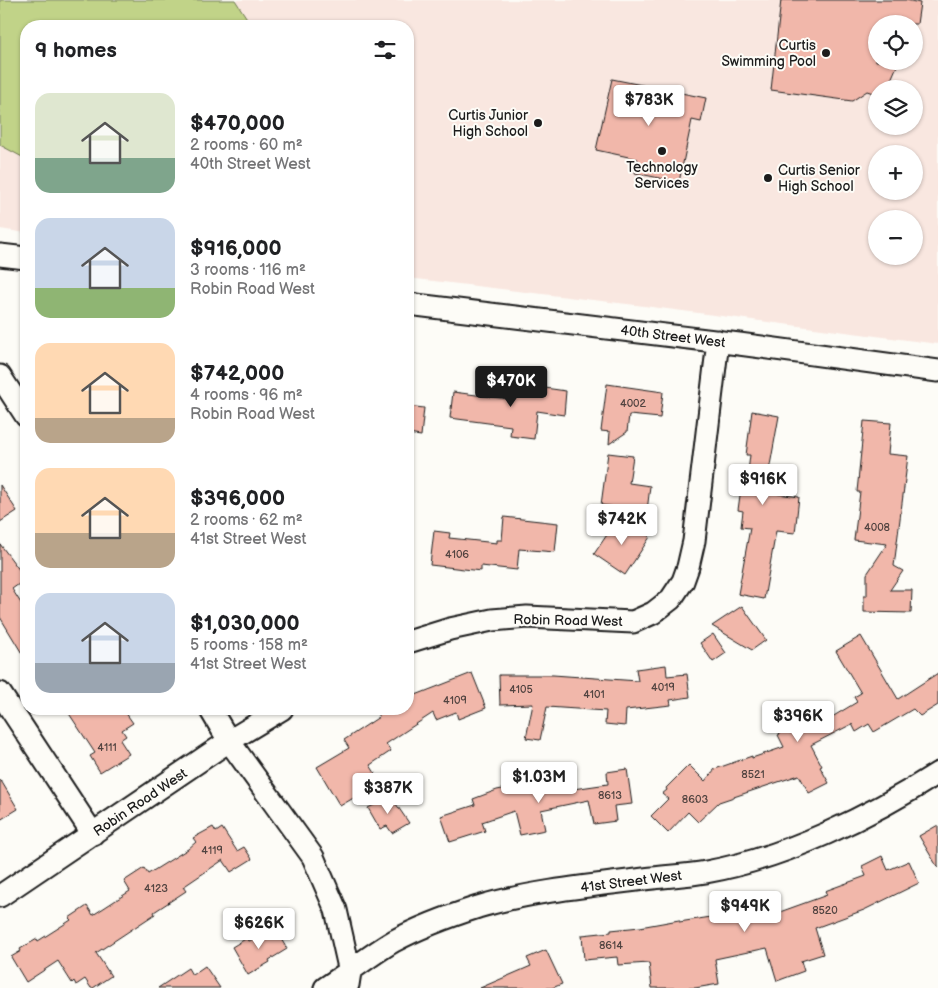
<!DOCTYPE html>
<html lang="en">
<head>
<meta charset="utf-8">
<style>
	:root { --surface:#fff; --page:#f2f2f2; --text:#202124; --muted:#757577; --accent:#1c1c1c }
	body { margin:0; font-family:"Balsamiq Sans",sans-serif; background:var(--page); color:var(--text); height:100vh; display:flex; flex-direction:column; font-size:19px; white-space:nowrap }
	* { box-sizing:border-box; margin:0 }
	p { font-size:16px; color:var(--muted) }
	.icon { flex:none; width:28px; height:28px; fill:none; stroke:currentColor; stroke-width:2; stroke-linecap:round; stroke-linejoin:round }
	.map { position:relative; flex:1; overflow:hidden }
	.side { position:absolute; left:20px; top:20px; width:394px; height:695px; display:flex; flex-direction:column; background:var(--surface); border-radius:20px; box-shadow:0 1px 4px #0004 }
	.side>* { flex:none }
	.fabs { position:absolute; left:868px; top:15px; display:grid; gap:10px }
	.fabs a { display:grid; place-items:center; width:55px; height:55px; border-radius:50%; background:var(--surface); box-shadow:0 1px 4px #0004; font-size:25px }
	.price { position:absolute; translate:-50% -42px; padding:0 11px; border-radius:5px; background:#fff; color:#222; font-size:16px; line-height:32px; filter:drop-shadow(0 1px 2px #0008) }
	.price::after { content:''; position:absolute; left:50%; top:30px; width:15px; height:11px; margin-left:-8px; background:inherit; clip-path:polygon(0 0,100% 0,50% 100%) }
	.price.on { background:var(--accent); color:#fff }
	ul { padding:0; list-style:none }
	li { display:flex; align-items:center; gap:15px; height:125px; padding:0 15px }
	li span { display:grid; place-items:center; flex:none; width:140px; height:100px; border-radius:15px; color:#555 }
	li>.icon { margin-inline-start:auto }
	span .icon { width:60px; height:60px; fill:#fffc; stroke-width:1 }
	li b { font-size:21px }
	h2 { display:flex; justify-content:space-between; align-items:center; height:60px; padding:0 15px; font-size:21px }
	.map>svg:first-child { display:block }
</style>
</head>
<body>
<div class="map">
<svg width="938" height="988" viewBox="0 0 938 988">
	<rect width="100%" height="100%" fill="#fdfcf7"/>
	<filter id="ink" filterUnits="userSpaceOnUse"><feTurbulence type="fractalNoise" baseFrequency=".02" numOctaves="2"/><feDisplacementMap in="SourceGraphic" scale="10" xChannelSelector="R" yChannelSelector="G"/><feConvolveMatrix kernelMatrix="1 2 1 2 8 2 1 2 1" color-interpolation-filters="sRGB"/></filter>
	<g filter="url(#ink)">
		<path fill="#f9e7e0" fill-rule="evenodd" d="M 0,0 L 938,0 L 938,344 L 644,306 L 408,278 L 408,26 L 26,26 L 26,233 L 0,229 ZM 876,24 L 914,24 L 914,61 L 876,61 ZM 876,89 L 914,89 L 914,126 L 876,126 ZM 876,154 L 914,154 L 914,191 L 876,191 ZM 876,219 L 914,219 L 914,256 L 876,256 Z"/>
		<path fill="#c1d388" stroke="#6e7852" d="M 0,0 L 235,0 L 252,26 L 26,26 L 26,159 L 0,145 Z"/>
		<path fill="#f1b7aa" stroke="#1c1c1c" d="M 781,0 L 906,0 L 920,3 L 917,24 L 876,24 L 876,61 L 899,61 L 887,89 L 876,89 L 876,94 L 867,91 L 852,101 L 771,90 Z
			M 612,79 L 706,98 L 701,122 L 692,120 L 679,182 L 635,173 L 638,159 L 596,150 Z
			M 517,379 L 538,382 L 538,387 L 566,391 L 564,415 L 537,411 L 534,439 L 510,436 L 511,426 L 450,418 L 453,392 L 515,400 Z
			M 607,384 L 663,392 L 660,418 L 629,415 L 627,432 L 609,444 L 610,432 L 601,431 Z
			M 408,406 L 424,408 L 421,436 L 408,434 Z
			M 752,411 L 779,416 L 769,471 L 780,472 L 778,494 L 799,497 L 795,533 L 776,531 L 764,599 L 738,594 L 750,528 L 741,527 L 743,511 L 738,510 L 741,488 L 746,489 L 750,455 L 746,455 Z
			M 864,421 L 891,423 L 888,454 L 908,456 L 894,566 L 903,571 L 890,590 L 912,590 L 911,613 L 864,612 L 864,596 L 867,596 L 867,574 L 887,544 L 854,540 L 860,492 L 857,492 Z
			M 608,453 L 633,456 L 629,483 L 650,486 L 647,511 L 601,505 Z
			M 0,485 L 17,511 L 0,522 Z
			M 504,517 L 558,523 L 555,552 L 519,549 L 517,570 L 481,566 L 481,571 L 430,565 L 434,531 L 450,533 L 449,538 L 497,543 L 497,540 L 502,540 Z
			M 619,517 L 650,537 L 625,575 L 594,554 Z
			M 0,544 L 26,579 L 12,589 L 26,611 L 26,660 L 0,617 Z
			M 742,606 L 766,640 L 752,650 L 712,626 Z
			M 713,634 L 726,653 L 713,662 L 700,643 Z
			M 861,636 L 898,699 L 938,673 L 938,705 L 920,716 L 913,709 L 874,732 L 869,724 L 856,732 L 852,724 L 811,745 L 822,766 L 820,767 L 829,783 L 809,793 L 799,775 L 719,802 L 698,822 L 688,812 L 668,833 L 651,816 L 668,799 L 662,794 L 667,790 L 666,788 L 689,765 L 705,781 L 715,769 L 752,756 L 752,758 L 784,747 L 778,735 L 780,734 L 777,730 L 815,710 L 822,723 L 857,702 L 854,697 L 861,693 L 836,651 Z
			M 666,665 L 667,676 L 687,674 L 690,697 L 670,700 L 671,705 L 626,710 L 625,726 L 605,724 L 606,711 L 547,707 L 540,740 L 526,738 L 533,704 L 500,705 L 499,675 L 553,675 L 638,681 L 636,669 Z
			M 472,673 L 486,708 L 458,719 L 456,712 L 436,720 L 433,713 L 401,734 L 386,744 L 391,751 L 370,765 L 375,773 L 362,780 L 367,790 L 340,806 L 317,767 L 349,748 L 344,740 L 379,717 L 374,709 L 408,709 L 408,698 Z
			M 66,709 L 123,709 L 133,723 L 122,730 L 126,736 L 120,740 L 129,754 L 100,772 L 90,756 L 95,753 Z
			M 627,769 L 632,804 L 614,806 L 616,821 L 594,824 L 589,800 L 541,810 L 545,830 L 520,835 L 514,811 L 482,822 L 485,831 L 450,842 L 441,816 L 475,805 L 473,799 L 497,790 L 570,776 L 573,789 L 608,784 L 607,772 Z
			M 0,779 L 18,809 L 0,820 Z
			M 390,797 L 393,801 L 394,801 L 409,823 L 392,833 L 387,826 L 380,829 L 368,808 Z
			M 938,825 L 938,868 L 919,836 Z
			M 213,827 L 216,832 L 222,828 L 237,851 L 244,847 L 252,859 L 231,872 L 223,860 L 183,887 L 186,891 L 154,912 L 155,914 L 96,953 L 111,976 L 93,988 L 91,988 L 85,979 L 76,985 L 74,981 L 72,983 L 58,961 L 26,982 L 11,957 L 21,951 L 20,949 L 37,939 L 38,941 L 71,920 L 69,918 L 87,906 L 93,915 L 130,891 L 124,881 L 144,868 L 148,874 L 188,849 L 196,842 L 193,838 Z
			M 882,856 L 888,870 L 909,861 L 919,883 L 864,910 L 815,928 L 823,954 L 801,961 L 804,971 L 777,981 L 767,948 L 715,959 L 719,984 L 695,988 L 652,988 L 649,963 L 618,965 L 617,957 L 584,960 L 582,935 L 611,932 L 611,930 L 640,927 L 679,920 L 679,922 L 711,917 L 711,919 L 776,906 L 777,913 L 827,895 L 825,891 L 866,876 L 862,866 Z
			M 274,927 L 287,949 L 269,960 L 270,962 L 248,975 L 232,947 L 247,938 L 249,941 Z
			M 546,950 L 562,984 L 552,988 L 480,988 L 531,966 L 527,958 Z
			M 205,966 L 220,988 L 158,988 L 188,968 L 192,975 Z"/>
		<g fill="none" stroke-linecap="round" stroke-linejoin="round">
			<g stroke="#1c1c1c" stroke-width="25">
				<path id="minor" d="M 0,255 L 26,258
					M 408,304 L 739,344 L 938,371
					M 0,376 L 26,416
					M 408,642 L 450,629 L 492,620 L 527,617 L 633,622 L 653,613 L 671,599 L 683,581 L 688,567 L 694,541 L 718,341
					M 0,693 L 93,834
					M 210,709 L 229,741 L 313,857 L 336,910 L 350,972 L 348,985
					M 0,896 L 229,741 L 282,709
					M 325,988 C 348,973 370,955 394,941 C 420,927 450,916 478,907 C 532,891 597,885 653,878 C 671,876 689,875 706,872 C 785,858 871,816 938,773"/>
			</g>
			<use href="#minor" stroke="#fdfcf7" stroke-width="21"/>
		</g>
	</g>
	<g fill="#1c1c1c" stroke="#fdfcf7" stroke-width="2">
		<circle cx="826" cy="53" r="5"/>
		<circle cx="538" cy="123" r="5"/>
		<circle cx="662" cy="151" r="5"/>
		<circle cx="768" cy="178" r="5"/>
	</g>
	<g text-anchor="middle" stroke-width="4" stroke-linejoin="round" paint-order="stroke">
		<g font-size="11" fill="#514340">
			<text x="633" y="407">4002</text>
			<text x="877" y="531">4008</text>
			<text x="457" y="558">4106</text>
			<text x="663" y="691">4019</text>
			<text x="521" y="693">4105</text>
			<text x="594" y="698">4101</text>
			<text x="455" y="704">4109</text>
			<text x="107" y="751">4111</text>
			<text x="753" y="778">8521</text>
			<text x="610" y="799">8613</text>
			<text x="695" y="803">8603</text>
			<text x="212" y="854">4119</text>
			<text x="156" y="892">4123</text>
			<text x="825" y="914">8520</text>
			<text x="611" y="949">8614</text>
		</g>
		<g font-size="14" fill="#1c1c1c" stroke="#fdfcf7" text-anchor="end">
			<text x="816" y="50">Curtis<tspan x="816" dy="16">Swimming Pool</tspan></text>
			<text x="528" y="120">Curtis Junior<tspan x="528" dy="16">High School</tspan></text>
			<text x="662" y="172" text-anchor="middle">Technology<tspan x="662" dy="16">Services</tspan></text>
			<text x="778" y="175" text-anchor="start">Curtis Senior<tspan x="778" dy="16">High School</tspan></text>
		</g>
		<g font-size="14" fill="#1c1c1c" stroke="#fdfcf7">
			<text transform="translate(673 336) rotate(7)" y="5">40th Street West</text>
			<text transform="translate(568 620) rotate(1)" y="5">Robin Road West</text>
			<text transform="translate(140 802) rotate(-34)" y="5">Robin Road West</text>
			<text transform="translate(631 881) rotate(-7)" y="5">41st Street West</text>
		</g>
	</g>
</svg>
<div class="fabs">
<a><svg class="icon" aria-label="locate" viewBox="0 0 24 24"><circle cx="12" cy="12" r="6"/><path d="M12 2v4M12 18v4M2 12h4M18 12h4"/></svg></a>
<a><svg class="icon" aria-label="layers" viewBox="0 0 24 24"><path d="M12 4l9 5-9 5-9-5zM3 14l9 5 9-5"/></svg></a>
<a>+</a>
<a>−</a>
</div>
<b class="price" style="left:649px;top:127px">$783K</b>
<b class="price on" style="left:511px;top:408px">$470K</b>
<b class="price" style="left:763px;top:506px">$916K</b>
<b class="price" style="left:622px;top:546px">$742K</b>
<b class="price" style="left:798px;top:743px">$396K</b>
<b class="price" style="left:539px;top:804px">$1.03M</b>
<b class="price" style="left:388px;top:815px">$387K</b>
<b class="price" style="left:745px;top:933px">$949K</b>
<b class="price" style="left:259px;top:950px">$626K</b>
<section class="side">
<h2>9 homes<svg class="icon" aria-label="filters" viewBox="0 0 24 24"><path d="M4 7h16M4 17h16"/><circle cx="9" cy="7" r="2"/><circle cx="15" cy="17" r="2"/></svg></h2>
<ul>
<li><span style="background:linear-gradient(#dfe7d0 65%,#7fa58c 0)"><svg class="icon" aria-label="home" viewBox="0 0 24 24"><path d="M3 11l9-7 9 7M6 9v11h12V9"/></svg></span><div><b>$470,000</b><p>2 rooms · 60 m²</p><p>40th Street West</p></div></li>
<li><span style="background:linear-gradient(#c9d6e8 70%,#8fb573 0)"><svg class="icon" aria-label="home" viewBox="0 0 24 24"><path d="M3 11l9-7 9 7M6 9v11h12V9"/></svg></span><div><b>$916,000</b><p>3 rooms · 116 m²</p><p>Robin Road West</p></div></li>
<li><span style="background:linear-gradient(#ffd9b3 75%,#b9a48a 0)"><svg class="icon" aria-label="home" viewBox="0 0 24 24"><path d="M3 11l9-7 9 7M6 9v11h12V9"/></svg></span><div><b>$742,000</b><p>4 rooms · 96 m²</p><p>Robin Road West</p></div></li>
<li><span style="background:linear-gradient(#ffd9b3 65%,#b9a48a 0)"><svg class="icon" aria-label="home" viewBox="0 0 24 24"><path d="M3 11l9-7 9 7M6 9v11h12V9"/></svg></span><div><b>$396,000</b><p>2 rooms · 62 m²</p><p>41st Street West</p></div></li>
<li><span style="background:linear-gradient(#c9d6e8 70%,#9aa5b1 0)"><svg class="icon" aria-label="home" viewBox="0 0 24 24"><path d="M3 11l9-7 9 7M6 9v11h12V9"/></svg></span><div><b>$1,030,000</b><p>5 rooms · 158 m²</p><p>41st Street West</p></div></li>
</ul>
</section>
</div>
</body>
</html>
